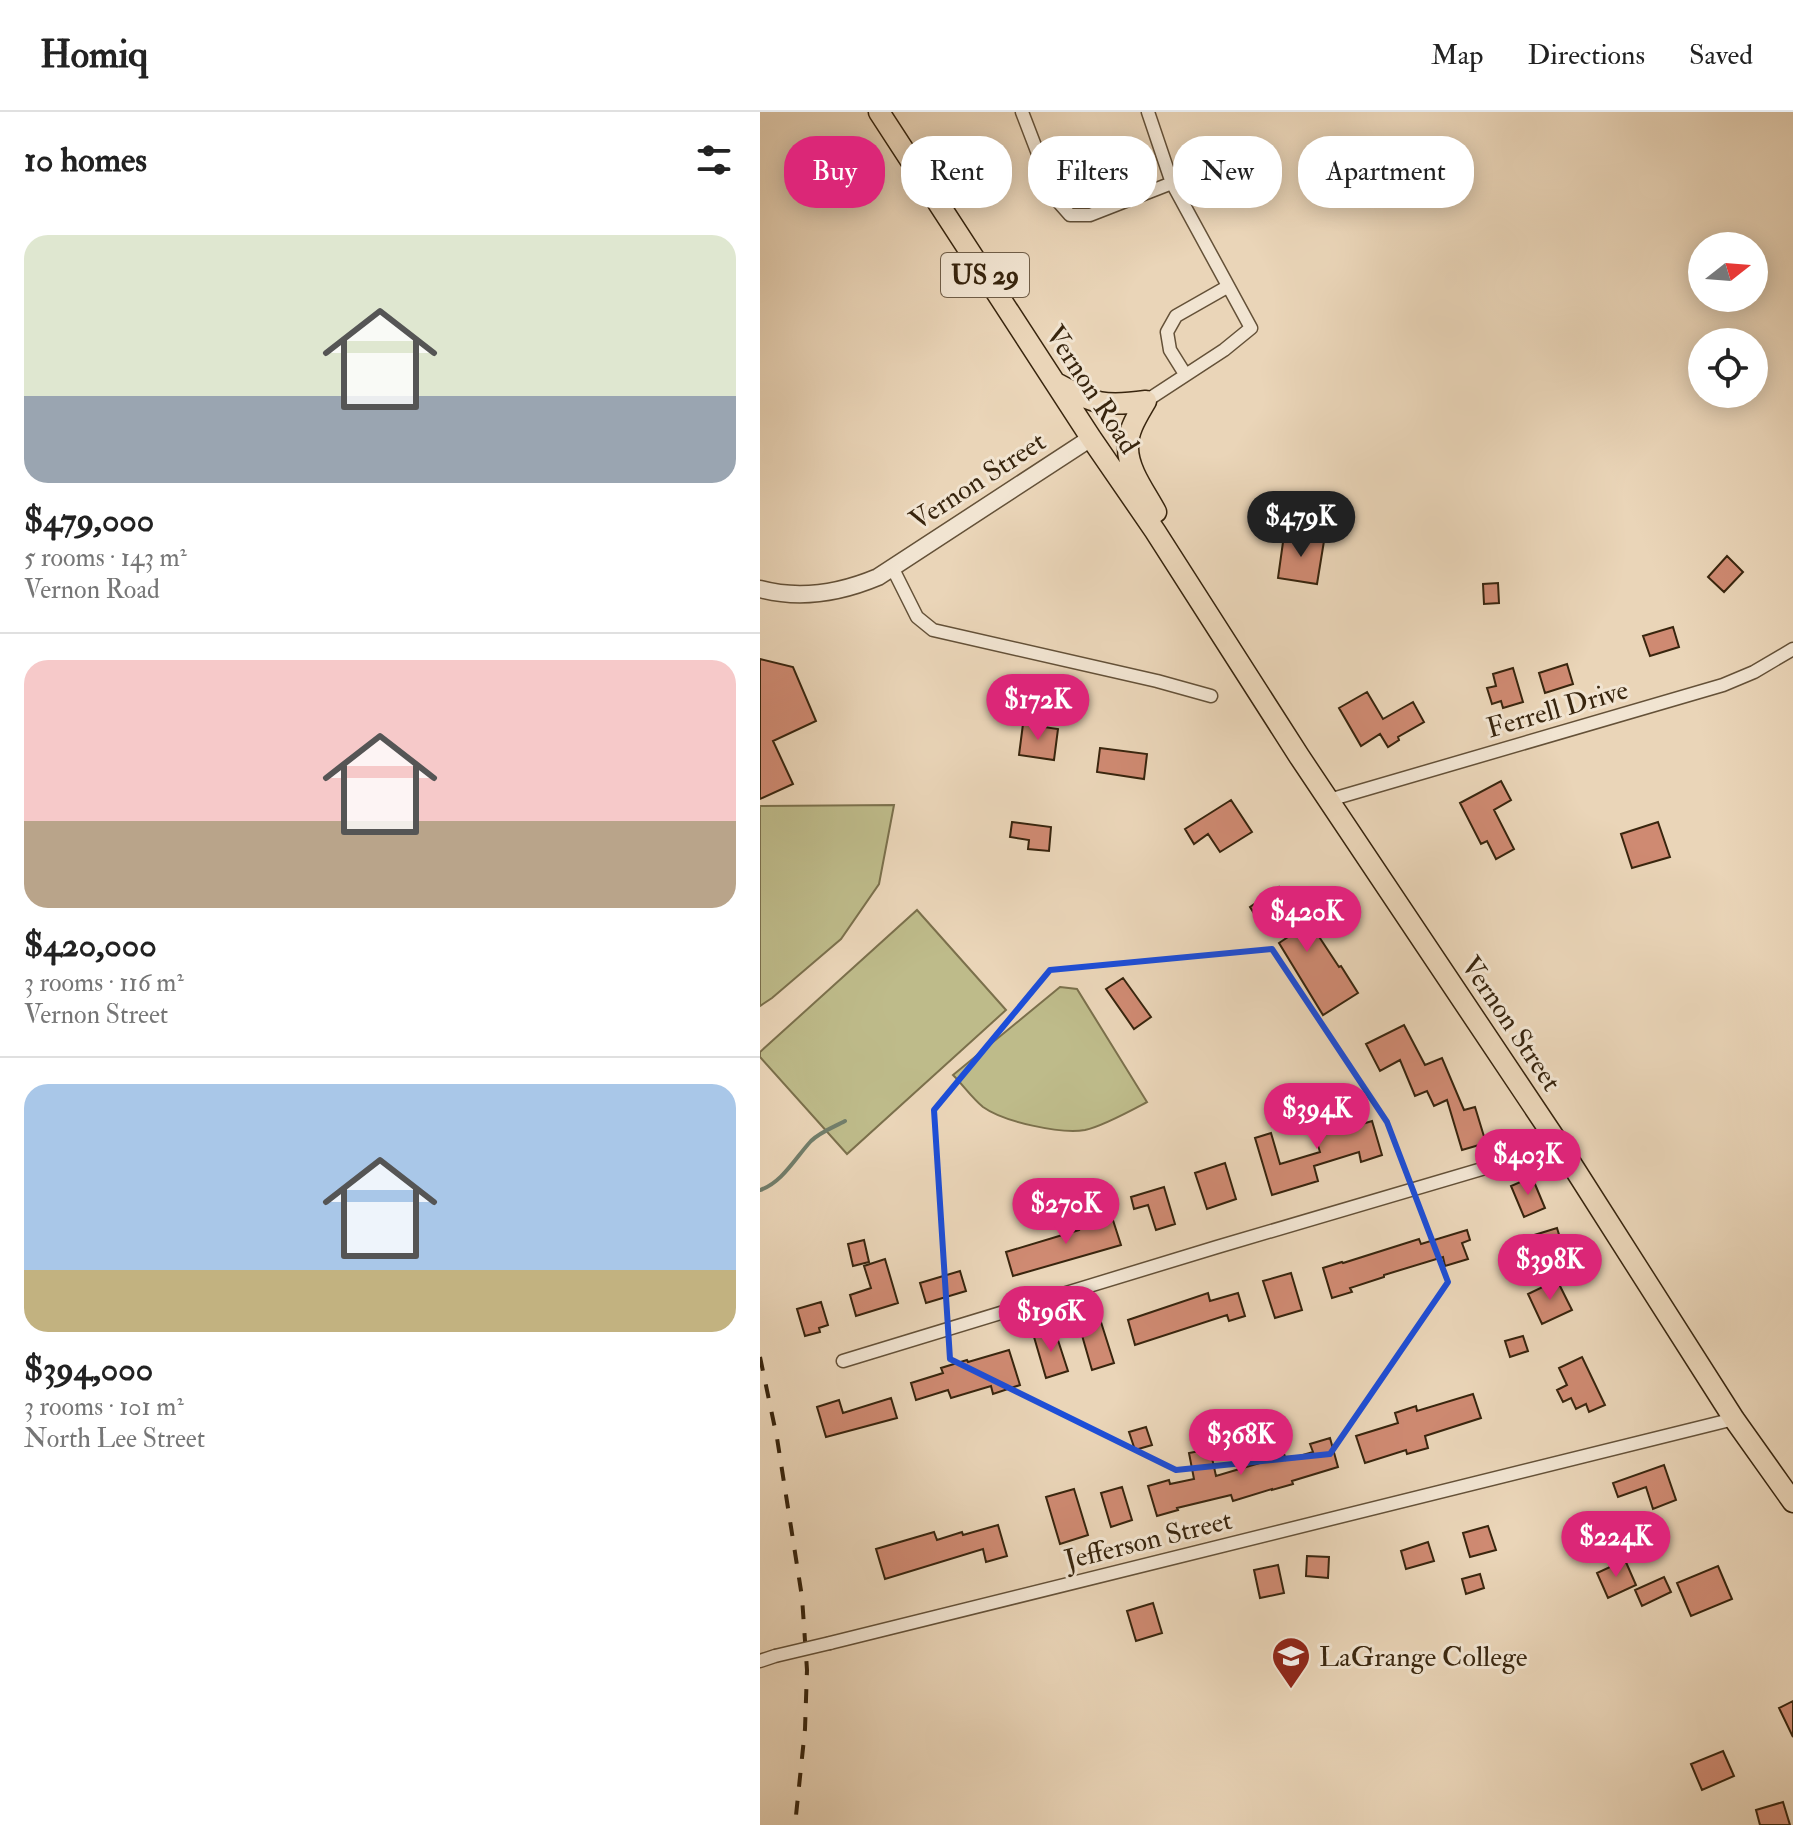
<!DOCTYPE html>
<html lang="en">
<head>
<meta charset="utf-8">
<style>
	:root { --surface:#fff; --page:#f6f6f6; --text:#222; --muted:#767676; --line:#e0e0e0; --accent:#db2777 }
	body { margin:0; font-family:"IM FELL Double Pica",serif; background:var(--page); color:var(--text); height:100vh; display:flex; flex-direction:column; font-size:30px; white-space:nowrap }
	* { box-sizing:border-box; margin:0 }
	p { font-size:26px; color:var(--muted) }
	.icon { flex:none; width:44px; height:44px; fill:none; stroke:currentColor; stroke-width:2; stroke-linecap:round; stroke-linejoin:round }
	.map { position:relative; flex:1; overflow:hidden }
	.panel { display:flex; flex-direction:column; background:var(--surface); width:760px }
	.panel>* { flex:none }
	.guide { position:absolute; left:24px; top:24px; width:760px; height:72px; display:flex; gap:16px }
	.needle { width:52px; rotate:73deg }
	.tools { position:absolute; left:928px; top:120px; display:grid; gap:16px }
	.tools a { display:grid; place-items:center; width:80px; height:80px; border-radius:50%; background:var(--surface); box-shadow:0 4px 20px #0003; font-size:40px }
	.price { position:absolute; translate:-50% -68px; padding:0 18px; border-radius:28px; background:var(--accent); color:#fff; font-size:26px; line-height:52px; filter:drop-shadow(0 2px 4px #0008) }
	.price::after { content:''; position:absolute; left:50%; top:48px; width:24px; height:18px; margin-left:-12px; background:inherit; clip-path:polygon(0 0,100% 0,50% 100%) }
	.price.selected { background:#222; color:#fff }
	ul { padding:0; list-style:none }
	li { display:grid; align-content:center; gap:16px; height:424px; padding:0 24px }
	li+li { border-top:2px solid var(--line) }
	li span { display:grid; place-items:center; height:248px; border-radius:24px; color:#555 }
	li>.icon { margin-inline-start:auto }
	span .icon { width:144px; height:144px; fill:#fffc; stroke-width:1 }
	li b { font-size:34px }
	h2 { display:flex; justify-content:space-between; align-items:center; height:96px; padding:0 24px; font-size:34px }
	.pill { padding:0 28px; border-radius:32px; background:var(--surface); box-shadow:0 4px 20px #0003; font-size:28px; line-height:72px }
	.pill.selected { background:var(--accent); color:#fff }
	header { display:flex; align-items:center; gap:48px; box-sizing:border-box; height:112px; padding:0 40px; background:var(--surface); border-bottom:2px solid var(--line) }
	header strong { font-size:38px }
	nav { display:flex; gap:44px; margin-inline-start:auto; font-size:28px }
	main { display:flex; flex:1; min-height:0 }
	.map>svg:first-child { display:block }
</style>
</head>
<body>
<header>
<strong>Homiq</strong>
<nav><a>Map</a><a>Directions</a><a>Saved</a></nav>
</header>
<main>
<section class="panel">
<h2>10 homes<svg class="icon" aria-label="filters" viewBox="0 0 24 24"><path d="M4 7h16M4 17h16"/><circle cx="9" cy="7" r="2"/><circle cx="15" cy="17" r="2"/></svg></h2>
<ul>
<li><span style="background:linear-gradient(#dfe7d0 65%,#9aa5b1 0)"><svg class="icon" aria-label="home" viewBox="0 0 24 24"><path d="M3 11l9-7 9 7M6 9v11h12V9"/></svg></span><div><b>$479,000</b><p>5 rooms · 143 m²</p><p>Vernon Road</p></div></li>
<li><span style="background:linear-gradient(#f6c9c9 65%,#b9a48a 0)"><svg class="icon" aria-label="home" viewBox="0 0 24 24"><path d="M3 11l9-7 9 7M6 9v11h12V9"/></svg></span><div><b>$420,000</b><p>3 rooms · 116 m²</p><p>Vernon Street</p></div></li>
<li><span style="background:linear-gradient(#a9c7e8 75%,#c2b280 0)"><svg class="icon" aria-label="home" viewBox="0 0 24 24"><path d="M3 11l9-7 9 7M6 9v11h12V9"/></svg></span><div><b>$394,000</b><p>3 rooms · 101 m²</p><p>North Lee Street</p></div></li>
</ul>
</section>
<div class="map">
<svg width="1033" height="1713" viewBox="0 0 1033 1713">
	<rect width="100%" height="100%" fill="#ead5b8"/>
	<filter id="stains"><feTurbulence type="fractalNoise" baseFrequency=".0025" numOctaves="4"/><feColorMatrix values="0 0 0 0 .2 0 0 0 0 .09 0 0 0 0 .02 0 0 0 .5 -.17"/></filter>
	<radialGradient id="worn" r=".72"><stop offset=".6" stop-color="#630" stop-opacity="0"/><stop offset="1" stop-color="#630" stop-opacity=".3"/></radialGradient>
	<path fill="#bebb8a" stroke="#7b704c" stroke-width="2" d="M 134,693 L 119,772 L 81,827 L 12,886 L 0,894 L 0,694 Z
		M 157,798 L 246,898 L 87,1042 L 0,945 L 0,940 Z
		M 300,875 L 317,877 L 387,990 C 370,999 343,1014 325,1018 C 300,1022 244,1010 223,995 C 212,986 203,973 193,963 Z"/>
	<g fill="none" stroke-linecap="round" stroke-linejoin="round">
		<path stroke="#727e6b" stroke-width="4" d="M 0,1078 C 22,1071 36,1045 51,1029 C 60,1020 74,1015 85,1009"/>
	</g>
	<path fill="#cf8a72" stroke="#38250e" stroke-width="2" d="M 524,423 L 564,429 L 557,472 L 518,466 Z
		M 967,444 L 983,460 L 964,480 L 948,465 Z
		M 738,471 L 739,491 L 724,492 L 723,472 Z
		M 913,515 L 919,535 L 890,544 L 883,524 Z
		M 0,547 L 33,555 L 56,609 L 13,629 L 33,672 L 0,687 Z
		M 807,552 L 813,572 L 785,581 L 779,561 Z
		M 753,556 L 763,590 L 743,596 L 741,589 L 732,592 L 727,576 L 736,574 L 733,562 Z
		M 607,580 L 623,607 L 653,590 L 664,610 L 638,625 L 639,628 L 628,635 L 620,622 L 601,634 L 579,596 Z
		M 263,612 L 298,617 L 294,648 L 259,643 Z
		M 340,636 L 387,642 L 384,667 L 337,660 Z
		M 741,669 L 751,688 L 734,698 L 754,737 L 736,747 L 727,729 L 721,732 L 700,691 Z
		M 471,688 L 492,720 L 460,740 L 448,722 L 434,732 L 425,717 Z
		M 252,710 L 291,715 L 289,739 L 268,737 L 269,728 L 250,725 Z
		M 898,710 L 910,745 L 872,756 L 861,722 Z
		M 519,775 L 544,814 L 550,811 L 579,855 L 581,854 L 598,881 L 563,903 L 519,831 L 528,825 L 512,803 L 500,811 L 490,795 Z
		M 363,866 L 391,905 L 374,917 L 346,877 Z
		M 644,913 L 665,953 L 682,946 L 704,998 L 715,995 L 726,1031 L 702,1038 L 687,988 L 674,994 L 667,979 L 655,984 L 640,948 L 620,959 L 606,932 Z
		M 564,989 L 573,1021 L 612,1009 L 622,1043 L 601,1050 L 599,1040 L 554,1054 L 558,1069 L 512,1083 L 495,1026 L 511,1021 L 520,1052 L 560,1040 L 546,994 Z
		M 465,1051 L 476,1087 L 447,1097 L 435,1061 Z
		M 772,1065 L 785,1096 L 764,1105 L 751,1074 Z
		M 404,1075 L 415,1112 L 396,1118 L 388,1093 L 374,1097 L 371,1085 Z
		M 351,1102 L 361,1133 L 253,1164 L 246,1140 L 319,1118 L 317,1112 Z
		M 797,1116 L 808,1152 L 788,1158 L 785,1150 L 770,1155 L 761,1127 Z
		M 707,1118 L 710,1128 L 702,1131 L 708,1147 L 685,1154 L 683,1145 L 624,1163 L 624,1165 L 590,1176 L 592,1180 L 572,1186 L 563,1156 L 582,1150 L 583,1151 L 659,1127 L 661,1132 Z
		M 104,1128 L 109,1150 L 93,1154 L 88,1132 Z
		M 125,1147 L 138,1191 L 96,1204 L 90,1183 L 111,1176 L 104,1154 Z
		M 200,1159 L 206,1179 L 166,1191 L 160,1171 Z
		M 531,1161 L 542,1198 L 515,1206 L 503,1169 Z
		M 797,1168 L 812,1198 L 782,1212 L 768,1182 Z
		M 448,1181 L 450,1189 L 478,1181 L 485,1204 L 469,1209 L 467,1203 L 375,1233 L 368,1208 Z
		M 61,1190 L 68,1213 L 59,1216 L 60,1220 L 45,1224 L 37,1197 Z
		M 340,1207 L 354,1251 L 332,1258 L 319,1213 Z
		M 295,1219 L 308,1259 L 286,1266 L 274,1225 Z
		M 763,1224 L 768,1239 L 750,1245 L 745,1229 Z
		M 249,1238 L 260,1273 L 233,1282 L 231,1274 L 191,1286 L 188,1278 L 156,1288 L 151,1271 L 183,1261 L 181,1256 L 207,1248 L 208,1250 Z
		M 822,1245 L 845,1293 L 829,1300 L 826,1292 L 816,1297 L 811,1286 L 803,1290 L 797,1278 L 807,1273 L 799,1256 Z
		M 713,1282 L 721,1306 L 665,1324 L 668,1336 L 647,1342 L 646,1338 L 605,1351 L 596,1324 L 638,1311 L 635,1301 L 656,1294 L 657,1299 Z
		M 131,1286 L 137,1306 L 66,1325 L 57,1295 L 79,1288 L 83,1301 Z
		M 386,1315 L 392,1333 L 375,1338 L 369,1320 Z
		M 570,1326 L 578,1355 L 532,1369 L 533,1372 L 512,1378 L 512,1377 L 473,1389 L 471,1383 L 417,1396 L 418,1398 L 397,1404 L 388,1374 L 409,1368 L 410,1372 L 434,1367 L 429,1341 L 450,1337 L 456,1364 L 503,1350 L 499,1335 L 520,1329 L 526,1348 L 553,1340 L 550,1332 Z
		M 904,1353 L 916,1388 L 893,1397 L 886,1375 L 858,1385 L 853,1371 Z
		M 362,1375 L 372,1408 L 351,1415 L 341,1381 Z
		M 314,1377 L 328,1423 L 300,1432 L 286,1385 Z
		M 238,1413 L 247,1444 L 226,1450 L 223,1437 L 125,1467 L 116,1437 L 174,1420 L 177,1428 L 202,1420 L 203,1423 Z
		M 728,1414 L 736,1438 L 710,1445 L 703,1421 Z
		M 668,1430 L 674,1449 L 646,1457 L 641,1439 Z
		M 547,1444 L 569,1445 L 568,1466 L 546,1464 Z
		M 865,1448 L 876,1473 L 848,1486 L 837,1461 Z
		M 518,1453 L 524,1481 L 500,1486 L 494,1458 Z
		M 958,1454 L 972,1487 L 931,1504 L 917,1471 Z
		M 720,1462 L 724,1476 L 706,1482 L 702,1467 Z
		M 904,1465 L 911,1480 L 882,1494 L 875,1478 Z
		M 393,1491 L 402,1521 L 376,1529 L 367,1499 Z
		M 1033,1589 L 1033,1625 L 1019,1596 Z
		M 963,1639 L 974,1664 L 942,1678 L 931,1652 Z
		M 1023,1690 L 1030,1713 L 1000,1713 L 996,1698 Z"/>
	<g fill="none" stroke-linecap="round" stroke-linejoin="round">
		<g stroke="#645138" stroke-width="15">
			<path id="minor" d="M 262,0 L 295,86 L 310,103 L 330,103 L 412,71
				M 425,262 L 410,238 L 407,220 L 416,204 L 467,175
				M 386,289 L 464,238 L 491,216 L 412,71 L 388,0
				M 133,457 L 157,505 L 173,518 L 397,569 L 451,584
				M 569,688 L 963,573 L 994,560 L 1033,537
				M 83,1249 L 457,1135 L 800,1034
				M 70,1531 L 974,1307
				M 0,1549 L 15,1544"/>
		</g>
		<g stroke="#645138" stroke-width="19">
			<path id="tertiary" d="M 0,477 C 41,488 80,481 118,465 L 331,326"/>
		</g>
		<g stroke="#38250e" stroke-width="23">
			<path id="primary" d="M 119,0 L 331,326 L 395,419 L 539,644 L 800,1034 L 974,1307 L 1033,1390
				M 298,272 C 335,292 344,295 386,289
				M 386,289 C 378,303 367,319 368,336 C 368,358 386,381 396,400"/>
		</g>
		<use href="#minor" stroke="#f1e4d1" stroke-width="12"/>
		<use href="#tertiary" stroke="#f1e4d1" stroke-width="16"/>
		<use href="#primary" stroke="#ead5b8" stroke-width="20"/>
		<path stroke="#38250e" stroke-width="4" stroke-dasharray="14 14" stroke-linecap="butt" d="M 0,1245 L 17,1326 L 42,1485 L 47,1558 L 45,1617 L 35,1713"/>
		<g stroke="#645138" stroke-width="15" stroke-linecap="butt">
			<path id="minor-bridge" d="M 15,1544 L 70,1531"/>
		</g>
		<use href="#minor-bridge" stroke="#f1e4d1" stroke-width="12"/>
	</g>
	<path fill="none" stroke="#1d4ed8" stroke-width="6" stroke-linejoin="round" d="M 512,837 L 627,1010 L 688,1170 L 570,1342 L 416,1358 L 190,1247 L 174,998 L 290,858 Z"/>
	<defs>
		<g id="university-pin" transform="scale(2)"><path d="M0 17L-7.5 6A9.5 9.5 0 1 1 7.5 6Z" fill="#8f2418" stroke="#f1e4d1"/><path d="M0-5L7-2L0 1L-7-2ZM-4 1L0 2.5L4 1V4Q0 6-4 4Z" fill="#fff"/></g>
	</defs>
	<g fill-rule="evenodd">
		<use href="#university-pin" x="531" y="1544"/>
	</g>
	<g text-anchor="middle" stroke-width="6" stroke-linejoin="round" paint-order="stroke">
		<rect fill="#f1e4d1" stroke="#705e48" stroke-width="2" x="181" y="141" width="88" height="44" rx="6"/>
		<g font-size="26" font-weight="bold" fill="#38250e">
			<text x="225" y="172">US 29</text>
		</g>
		<g font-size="28" fill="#38250e" stroke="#f1e4d1">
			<text transform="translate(333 277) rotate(57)" y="10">Vernon Road</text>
			<text transform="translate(217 368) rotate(-33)" y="10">Vernon Street</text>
			<text transform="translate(797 596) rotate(-16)" y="10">Ferrell Drive</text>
			<text transform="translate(752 911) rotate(56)" y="10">Vernon Street</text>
			<text transform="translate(388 1427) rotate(-14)" y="10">Jefferson Street</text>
		</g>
		<g font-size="28" fill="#38250e" stroke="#f1e4d1" text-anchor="start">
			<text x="559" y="1554">LaGrange College</text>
		</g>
	</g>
	<rect width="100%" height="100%" filter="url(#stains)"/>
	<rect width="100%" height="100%" fill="url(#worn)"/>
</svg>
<div class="tools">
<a><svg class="needle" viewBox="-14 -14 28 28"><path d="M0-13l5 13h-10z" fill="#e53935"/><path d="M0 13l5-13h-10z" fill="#767676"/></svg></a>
<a><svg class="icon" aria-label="locate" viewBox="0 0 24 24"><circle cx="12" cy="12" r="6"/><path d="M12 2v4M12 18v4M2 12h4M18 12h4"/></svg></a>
</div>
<b class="price selected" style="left:541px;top:447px">$479K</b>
<b class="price" style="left:278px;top:630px">$172K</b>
<b class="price" style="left:547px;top:842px">$420K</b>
<b class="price" style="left:557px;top:1039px">$394K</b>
<b class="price" style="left:768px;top:1085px">$403K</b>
<b class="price" style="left:306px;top:1134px">$270K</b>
<b class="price" style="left:790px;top:1190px">$398K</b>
<b class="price" style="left:291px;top:1242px">$196K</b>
<b class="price" style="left:481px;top:1365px">$368K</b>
<b class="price" style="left:856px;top:1467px">$224K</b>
<div class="guide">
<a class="pill selected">Buy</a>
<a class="pill">Rent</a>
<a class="pill">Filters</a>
<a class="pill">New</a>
<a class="pill">Apartment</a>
</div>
</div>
</main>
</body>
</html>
